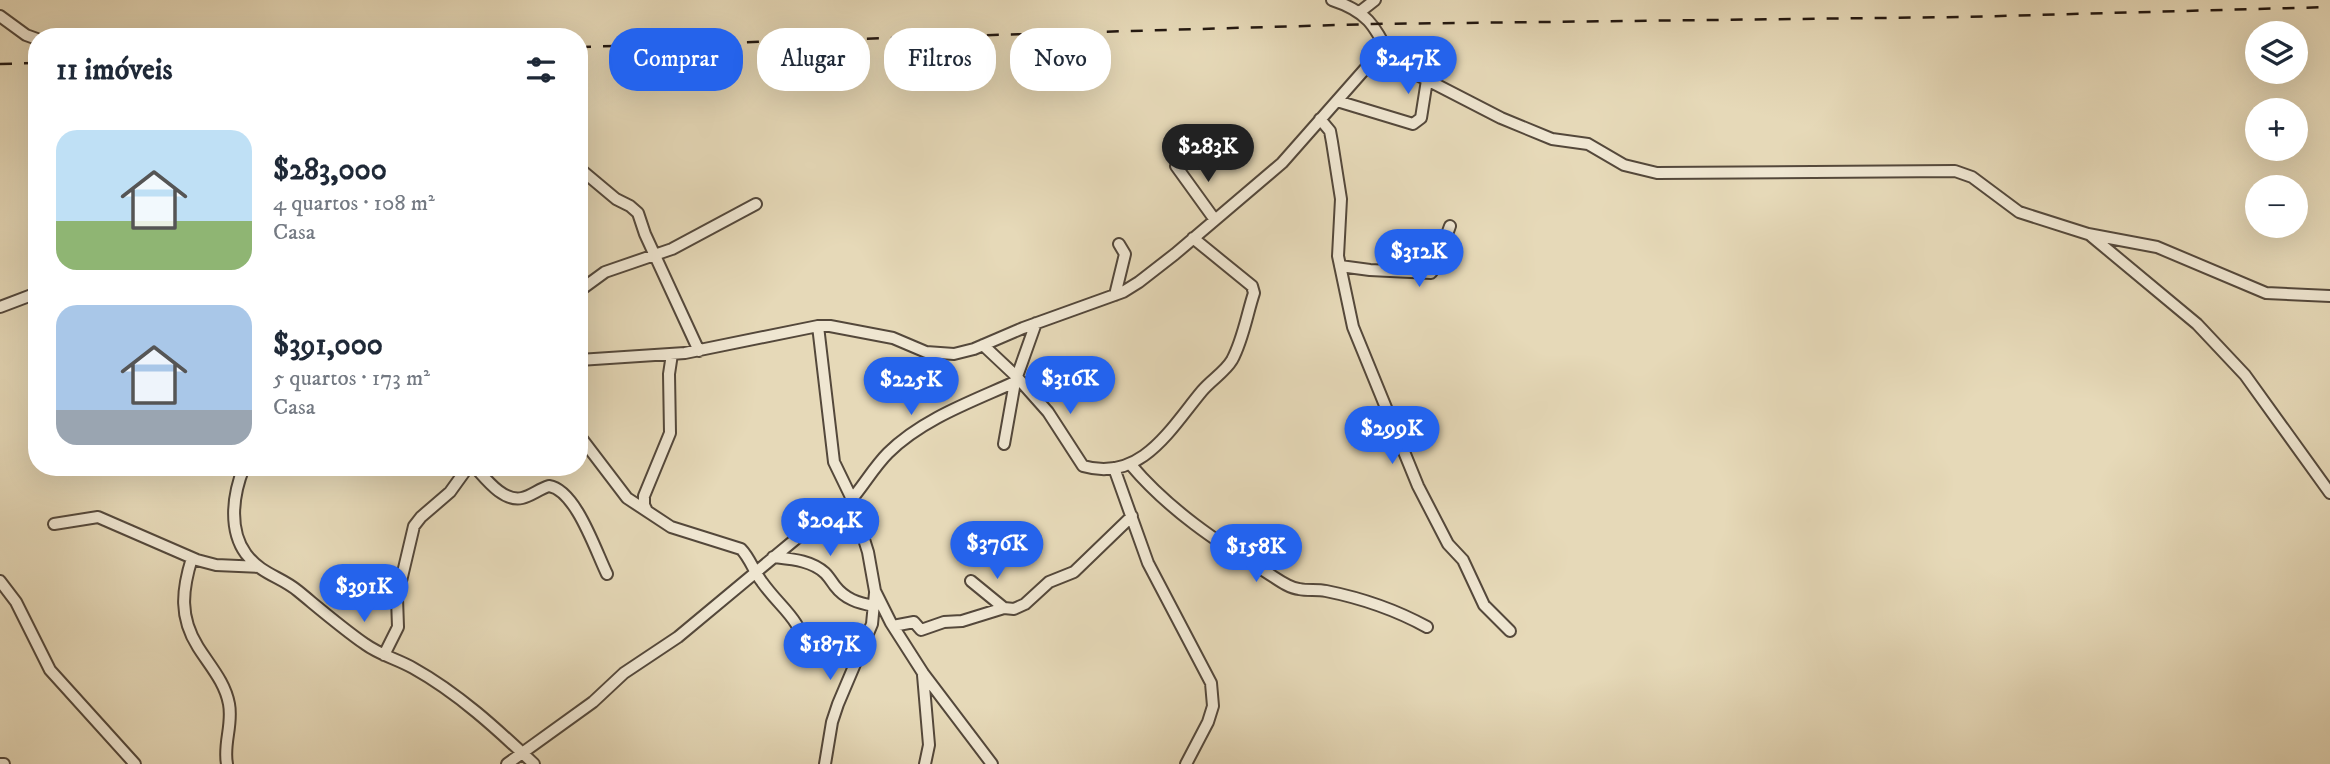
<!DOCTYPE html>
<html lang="pt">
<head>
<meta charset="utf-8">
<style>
	:root { --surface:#fff; --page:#f2f2f3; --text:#1f2937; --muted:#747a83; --accent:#2563eb }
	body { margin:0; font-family:"IM FELL DW Pica",serif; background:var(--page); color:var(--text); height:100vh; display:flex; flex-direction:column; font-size:26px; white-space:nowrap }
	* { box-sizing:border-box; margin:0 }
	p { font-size:23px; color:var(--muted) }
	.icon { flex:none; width:38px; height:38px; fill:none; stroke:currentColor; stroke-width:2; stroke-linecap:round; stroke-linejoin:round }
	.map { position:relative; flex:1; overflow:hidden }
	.sheet { position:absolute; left:28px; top:28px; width:560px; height:448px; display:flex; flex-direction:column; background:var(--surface); border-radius:28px; box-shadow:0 7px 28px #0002 }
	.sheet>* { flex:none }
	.guide { position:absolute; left:609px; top:28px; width:665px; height:63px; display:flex; gap:14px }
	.controls { position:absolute; left:2245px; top:21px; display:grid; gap:14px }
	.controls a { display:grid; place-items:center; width:63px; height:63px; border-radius:50%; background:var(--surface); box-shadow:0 7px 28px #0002; font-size:35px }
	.price { position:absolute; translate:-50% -60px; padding:0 16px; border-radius:24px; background:var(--accent); color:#fff; font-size:23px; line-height:46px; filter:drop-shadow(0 2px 4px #0008) }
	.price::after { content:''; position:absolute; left:50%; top:42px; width:21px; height:16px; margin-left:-10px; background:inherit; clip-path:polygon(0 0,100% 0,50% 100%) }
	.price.on { background:#222; color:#fff }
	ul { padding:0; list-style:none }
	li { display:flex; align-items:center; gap:21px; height:175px; padding:0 28px }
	li span { display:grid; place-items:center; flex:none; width:196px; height:140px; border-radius:21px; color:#555 }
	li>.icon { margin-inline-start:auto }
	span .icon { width:84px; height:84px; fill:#fffc; stroke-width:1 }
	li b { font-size:30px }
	h2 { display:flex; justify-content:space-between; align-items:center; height:84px; padding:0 28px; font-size:30px }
	.tag { padding:0 24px; border-radius:28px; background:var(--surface); box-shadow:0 7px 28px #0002; font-size:24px; line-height:63px }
	.tag.on { background:var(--accent); color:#fff }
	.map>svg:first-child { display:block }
</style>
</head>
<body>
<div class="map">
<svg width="2330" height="764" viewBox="0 0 2330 764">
	<rect width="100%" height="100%" fill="#e6d9b8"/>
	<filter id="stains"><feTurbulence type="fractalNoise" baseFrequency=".00286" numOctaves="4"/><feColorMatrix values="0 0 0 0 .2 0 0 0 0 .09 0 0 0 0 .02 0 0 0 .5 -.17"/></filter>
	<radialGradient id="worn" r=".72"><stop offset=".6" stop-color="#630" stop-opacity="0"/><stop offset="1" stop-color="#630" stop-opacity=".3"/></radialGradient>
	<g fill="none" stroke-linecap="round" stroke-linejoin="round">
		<g stroke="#54483b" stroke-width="14">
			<path id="minor" d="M 1332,0 C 1372,13 1376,30 1394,64
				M 1361,11 L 1375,0
				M 0,16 L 26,35 L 37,39
				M 1337,101 L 1413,124 L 1421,118 L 1427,80
				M 1320,119 L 1330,131 L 1332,142 L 1341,199 L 1338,256 L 1353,327 L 1418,486 L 1448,544 L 1463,560 L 1484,605 L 1510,631
				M 1176,166 L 1215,220
				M 579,168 L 616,199 L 630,206 L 638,213 L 645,234 L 699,351
				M 2090,235 L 2197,324 L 2245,375 L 2330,493
				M 1340,266 L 1370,270 L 1431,273 L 1435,268 L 1450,226
				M 579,291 L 605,272 L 672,249 L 756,204
				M 1115,295 L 1125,254 L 1119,244
				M 0,307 L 37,293
				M 818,326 L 834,462 L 850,495 L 868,552 L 875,591 L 891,623 L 923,673 L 992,764
				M 983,345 L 1017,377 L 1048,412 L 1083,466 C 1141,483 1171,428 1202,391 C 1211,380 1225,372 1232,360 C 1243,340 1247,314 1254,293 L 1252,286 L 1193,238
				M 579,360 L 685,353 L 818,326 L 830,326 L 893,338 L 926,352 L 954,354 L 974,349 L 1023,328 L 1123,292 L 1139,282 L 1175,254 L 1282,163 L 1372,61 L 1381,59 L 1402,67 L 1501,118 L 1552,139 L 1588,144 L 1624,165 L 1657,173 L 1955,171 L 1972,177 L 2019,212 L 2088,234 L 2157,247 L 2266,293 L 2330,296
				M 579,435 L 627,498 L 671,527 L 741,549 C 750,558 754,572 762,582 C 782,610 800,617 807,653
				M 1004,444 L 1015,382
				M 1131,465 C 1168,509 1217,542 1266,572 C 1276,578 1288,588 1299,589 C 1308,591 1317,589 1326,591 C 1361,598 1396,610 1427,627
				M 244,467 C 233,494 228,529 246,554 C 262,575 280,576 298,591 C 320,609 342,628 365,644 C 380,655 397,659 413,668 C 458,693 497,729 534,764
				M 475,467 C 486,479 503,502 522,498 C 531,496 539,489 549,486 C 576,490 596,552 607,574
				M 1114,468 L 1148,563 L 1211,683 L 1213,706 L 1208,722 L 1186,764
				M 851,500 C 864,485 874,467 888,453 C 922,419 973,401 1015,382 L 1036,323
				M 646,509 L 644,505 L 644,496 L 670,433 L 669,374 L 672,354
				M 54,524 L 98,517 L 197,560 L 216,565 L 259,567
				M 773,557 C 790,559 811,560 825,573 C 829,577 832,582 835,586 C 845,599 858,603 874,606
				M 192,558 C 182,590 179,617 198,647 C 210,666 225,682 229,704 C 233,725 223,744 227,764
				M 0,581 L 16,602 L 50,670 L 135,764
				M 971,581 L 1004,608
				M 893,626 L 914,622 L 921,630 L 944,622 L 962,621 L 1004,608 L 1014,609 L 1025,604 L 1049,582 L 1074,572 L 1132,516
				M 384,655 L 398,627 L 397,598 L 414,526 L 421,517 L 450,492 L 468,467
				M 923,675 L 929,745 L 925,764
				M 0,764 L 4,764
				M 507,764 L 593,702 L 624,673 L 678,637 L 797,538 L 852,503
				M 825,764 L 832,722 L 838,704 L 872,624 L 875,593"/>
		</g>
		<use href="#minor" stroke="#efe6d1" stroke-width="10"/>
		<path stroke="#231811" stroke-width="2.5" stroke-dasharray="12 12" stroke-linecap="butt" d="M 579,47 L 1372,24 L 1963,17 L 2330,7
			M 0,64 L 37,63"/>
	</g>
	<rect width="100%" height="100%" filter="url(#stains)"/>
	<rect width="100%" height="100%" fill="url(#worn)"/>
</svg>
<div class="controls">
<a><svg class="icon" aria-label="layers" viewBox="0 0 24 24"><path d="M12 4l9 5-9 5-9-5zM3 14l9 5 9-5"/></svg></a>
<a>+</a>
<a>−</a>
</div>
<b class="price" style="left:1408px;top:96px">$247K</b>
<b class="price on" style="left:1208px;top:184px">$283K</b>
<b class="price" style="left:1419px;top:289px">$312K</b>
<b class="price" style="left:1070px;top:416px">$316K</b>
<b class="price" style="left:911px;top:417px">$225K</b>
<b class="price" style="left:1392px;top:466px">$299K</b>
<b class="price" style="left:830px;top:558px">$204K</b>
<b class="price" style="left:997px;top:581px">$376K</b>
<b class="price" style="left:1256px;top:584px">$158K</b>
<b class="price" style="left:364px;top:624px">$391K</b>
<b class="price" style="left:830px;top:682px">$187K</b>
<div class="guide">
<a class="tag on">Comprar</a>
<a class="tag">Alugar</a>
<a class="tag">Filtros</a>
<a class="tag">Novo</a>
</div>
<section class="sheet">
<h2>11 imóveis<svg class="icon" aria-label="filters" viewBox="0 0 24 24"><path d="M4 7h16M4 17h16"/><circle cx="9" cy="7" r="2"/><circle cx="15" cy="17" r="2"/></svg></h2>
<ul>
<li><span style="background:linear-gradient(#bfe0f5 65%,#8fb573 0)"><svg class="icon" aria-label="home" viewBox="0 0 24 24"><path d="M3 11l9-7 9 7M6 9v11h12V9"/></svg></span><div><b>$283,000</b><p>4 quartos · 108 m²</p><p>Casa</p></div></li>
<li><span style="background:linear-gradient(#a9c7e8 75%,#9aa5b1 0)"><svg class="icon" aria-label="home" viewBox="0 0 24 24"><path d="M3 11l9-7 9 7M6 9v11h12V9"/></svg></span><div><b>$391,000</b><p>5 quartos · 173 m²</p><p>Casa</p></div></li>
</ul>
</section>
</div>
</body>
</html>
